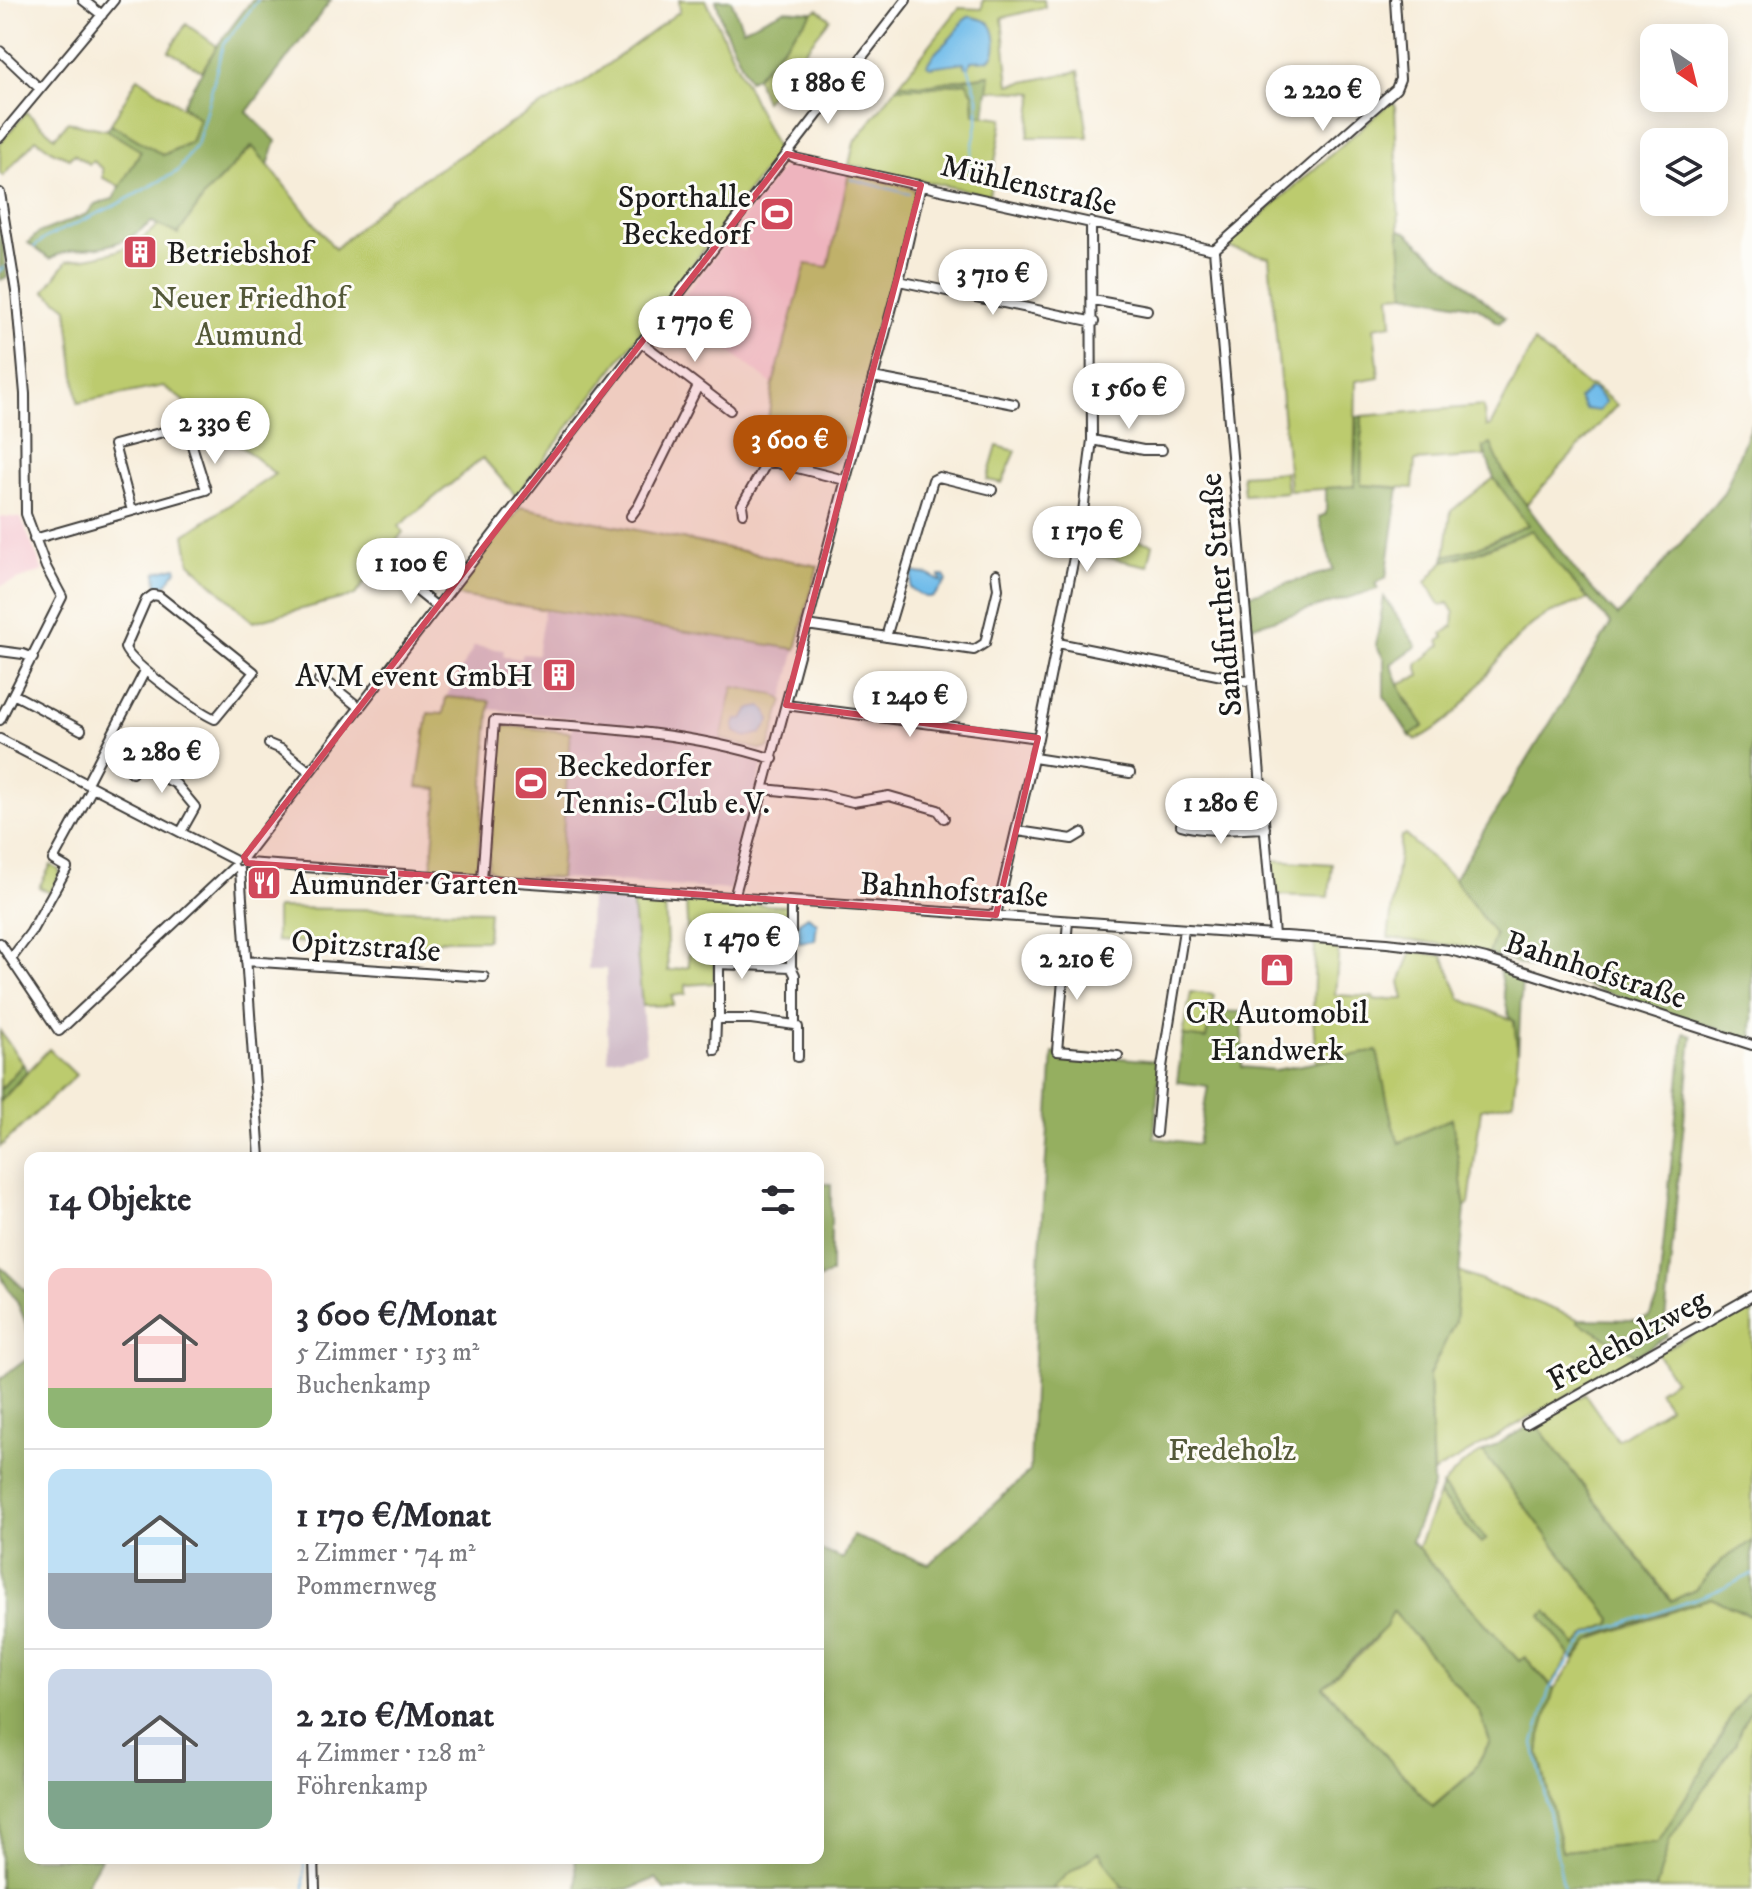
<!DOCTYPE html>
<html lang="de">
<head>
<meta charset="utf-8">
<style>
	:root { --surface:#fff; --page:#f2f2f3; --text:#2b2b33; --muted:#7c7c81; --line:#e1e1e2; --accent:#b45309 }
	body { margin:0; font-family:"IM FELL DW Pica",serif; background:var(--page); color:var(--text); height:100vh; display:flex; flex-direction:column; font-size:30px; white-space:nowrap }
	* { box-sizing:border-box; margin:0 }
	p { font-size:26px; color:var(--muted) }
	.icon { flex:none; width:44px; height:44px; fill:none; stroke:currentColor; stroke-width:2; stroke-linecap:round; stroke-linejoin:round }
	.map { position:relative; flex:1; overflow:hidden }
	.sheet { position:absolute; left:24px; top:1152px; width:800px; height:712px; display:flex; flex-direction:column; background:var(--surface); border-radius:16px; box-shadow:0 4px 20px #0003 }
	.sheet>* { flex:none }
	.needle { width:52px; rotate:145deg }
	.buttons { position:absolute; left:1640px; top:24px; display:grid; gap:16px }
	.buttons a { display:grid; place-items:center; width:88px; height:88px; border-radius:16px; background:var(--surface); box-shadow:0 4px 20px #0003; font-size:40px }
	.price { position:absolute; translate:-50% -68px; padding:0 18px; border-radius:28px; background:#fff; color:#222; font-size:26px; line-height:52px; filter:drop-shadow(0 2px 4px #0008) }
	.price::after { content:''; position:absolute; left:50%; top:48px; width:24px; height:18px; margin-left:-12px; background:inherit; clip-path:polygon(0 0,100% 0,50% 100%) }
	.price.current { background:var(--accent); color:#fff }
	ul { padding:0; list-style:none }
	li { display:flex; align-items:center; gap:24px; height:200px; padding:0 24px }
	li+li { border-top:2px solid var(--line) }
	li span { display:grid; place-items:center; flex:none; width:224px; height:160px; border-radius:16px; color:#555 }
	li>.icon { margin-inline-start:auto }
	span .icon { width:96px; height:96px; fill:#fffc; stroke-width:1 }
	li b { font-size:34px }
	h2 { display:flex; justify-content:space-between; align-items:center; height:96px; padding:0 24px; font-size:34px }
	.map>svg:first-child { display:block }
</style>
</head>
<body>
<div class="map">
<svg width="1752" height="1889" viewBox="0 0 1752 1889">
	<rect width="100%" height="100%" fill="#fdfcf7"/>
	<filter id="ink" filterUnits="userSpaceOnUse"><feTurbulence type="fractalNoise" baseFrequency=".0125" numOctaves="2"/><feDisplacementMap in="SourceGraphic" scale="16" xChannelSelector="R" yChannelSelector="G"/><feConvolveMatrix kernelMatrix="1 2 1 2 8 2 1 2 1" color-interpolation-filters="sRGB"/></filter>
	<filter id="wash" filterUnits="userSpaceOnUse"><feTurbulence type="fractalNoise" baseFrequency=".006" numOctaves="4" result="noise"/><feDisplacementMap in="SourceGraphic" scale="32" xChannelSelector="R" yChannelSelector="G"/><feGaussianBlur stdDeviation="1.8" result="paint"/><feColorMatrix in="noise" values="0 0 0 0 0 0 0 0 0 0 0 0 0 0 0 0 0 1.4 0 .05"/><feComposite in="paint" operator="in"/></filter>
	<g filter="url(#wash)">
		<rect width="100%" height="100%" fill="#f7edda"/>
		<path fill="#f6cfd7" d="M 788,161 L 849,173 L 828,268 L 806,264 L 773,385 L 675,308 L 725,243 L 744,251 L 747,245 L 732,232 Z
			M 0,516 L 21,518 L 43,571 L 0,586 Z"/>
		<path fill="#d1bdc9" d="M 544,611 L 796,649 L 783,700 L 774,694 L 732,688 L 718,751 L 760,762 L 762,767 L 730,890 L 560,878 L 570,732 L 578,719 L 489,709 L 490,701 L 446,697 L 474,646 L 504,650 L 503,656 L 521,659 L 523,654 L 537,655 Z
			M 590,893 L 632,896 L 646,1051 L 608,1060 L 606,969 L 588,969 Z"/>
		<path fill="#bccb6e" stroke="#6c7445" stroke-width="2" d="M 679,0 L 706,0 L 778,152 L 516,496 L 483,458 L 399,526 L 403,532 L 355,595 L 253,622 L 190,563 L 185,535 L 275,474 L 203,415 L 163,386 L 78,403 L 67,308 L 45,291 L 67,261 C 105,255 129,253 158,225 L 178,234 L 207,193 L 253,146 L 335,249 L 389,200 L 513,122 L 585,81 L 680,11 Z
			M 983,0 L 1044,0 L 1045,7 L 1002,18 L 1009,85 L 1079,71 L 1088,137 L 1028,137 L 1034,93 L 989,90 L 989,75 L 925,85 L 899,84 L 959,8 L 982,9 Z
			M 818,9 L 830,19 L 765,101 L 756,77 L 813,12 Z
			M 186,24 L 217,46 L 202,71 L 169,51 Z
			M 138,77 L 199,119 L 191,142 L 163,155 L 111,124 Z
			M 966,82 L 973,93 L 974,114 L 1003,118 L 989,195 L 849,165 L 854,143 L 896,88 L 926,88 Z
			M 1391,102 L 1395,105 L 1399,230 L 1405,294 L 1390,295 L 1392,324 L 1374,327 L 1379,377 L 1356,381 L 1354,487 L 1290,491 L 1269,257 L 1229,248 L 1231,242 Z
			M 26,112 L 55,137 L 68,122 L 107,130 L 141,150 L 121,187 L 103,178 L 103,169 L 93,161 L 89,164 L 74,154 L 70,158 L 54,152 L 36,139 L 3,176 L 0,174 L 0,143 Z
			M 849,173 L 910,187 L 914,190 L 916,198 L 851,440 L 768,420 L 773,385 L 806,264 L 828,267 Z
			M 1534,342 L 1588,386 L 1594,386 L 1617,405 L 1526,505 L 1497,462 L 1483,447 L 1485,456 L 1415,461 L 1413,488 L 1361,485 L 1362,416 L 1483,406 L 1486,427 L 1490,427 Z
			M 997,446 L 1016,451 L 1002,483 L 987,480 Z
			M 1285,472 L 1287,492 L 1244,495 L 1242,475 Z
			M 1494,478 L 1528,525 L 1474,549 L 1445,556 L 1451,511 Z
			M 521,507 L 818,566 L 796,649 L 453,595 Z
			M 1532,530 L 1589,599 C 1568,606 1545,613 1528,628 C 1484,666 1474,711 1416,740 L 1410,736 L 1424,726 L 1397,684 L 1420,676 L 1417,664 L 1441,645 L 1439,641 L 1444,637 L 1442,634 L 1453,626 L 1454,613 L 1448,603 L 1441,606 L 1426,582 L 1444,561 L 1475,553 Z
			M 1095,532 L 1153,544 L 1148,566 L 1082,552 L 1085,539 L 1093,541 Z
			M 733,687 L 774,694 L 783,700 L 769,748 L 761,750 L 721,739 Z
			M 446,697 L 490,701 L 478,865 L 471,873 L 431,871 L 438,789 L 417,787 L 428,713 L 443,714 Z
			M 508,726 L 570,732 L 560,878 L 498,876 L 488,868 L 499,741 L 498,734 L 503,727 Z
			M 1405,835 L 1454,879 L 1495,935 L 1489,954 L 1458,946 L 1388,938 L 1401,836 Z
			M 1271,860 L 1332,864 L 1329,897 L 1274,895 Z
			M 51,865 L 59,870 L 60,874 L 50,893 L 39,887 Z
			M 632,896 L 665,900 L 668,971 L 689,967 L 686,901 L 788,906 L 784,959 L 714,959 L 714,983 L 686,985 L 686,994 L 672,996 L 673,1005 L 642,1006 Z
			M 276,908 L 489,911 L 487,940 L 442,940 L 425,949 L 276,941 Z
			M 1315,943 L 1339,946 L 1335,995 L 1373,997 L 1374,1000 L 1404,999 L 1400,982 L 1412,951 L 1443,956 L 1461,999 L 1514,1021 L 1518,1054 L 1513,1102 L 1481,1109 L 1469,1204 L 1465,1208 L 1452,1119 L 1398,1143 L 1392,1123 L 1377,1052 L 1316,1062 L 1313,1014 Z
			M 1191,992 L 1214,995 L 1206,1039 L 1183,1036 Z
			M 0,1031 L 23,1064 L 0,1090 Z
			M 49,1049 L 76,1075 L 0,1147 L 0,1102 Z
			M 1459,1272 L 1578,1319 L 1579,1322 L 1637,1355 L 1433,1473 L 1429,1375 L 1455,1322 Z
			M 1746,1305 L 1752,1312 L 1752,1541 L 1721,1561 L 1695,1590 L 1672,1601 L 1535,1423 L 1585,1394 L 1617,1440 L 1669,1407 L 1658,1391 L 1674,1380 L 1657,1353 Z
			M 1483,1452 L 1612,1619 L 1612,1624 L 1588,1633 L 1576,1646 L 1547,1612 L 1541,1615 L 1570,1655 L 1551,1686 L 1525,1657 L 1519,1661 L 1417,1549 L 1439,1495 L 1481,1543 L 1486,1539 L 1442,1486 L 1463,1464 Z
			M 1711,1598 L 1752,1616 L 1752,1889 L 1656,1889 L 1657,1842 L 1562,1851 L 1539,1754 L 1541,1735 L 1554,1690 L 1590,1640 Z
			M 1393,1610 L 1480,1712 L 1490,1741 L 1472,1773 L 1432,1807 L 1323,1686 C 1349,1664 1380,1642 1393,1610 Z
			M 1099,1852 L 1124,1889 L 1052,1889 L 1066,1875 Z"/>
		<path fill="#95af61" stroke="#58663e" stroke-width="2" fill-rule="evenodd" d="M 252,0 L 331,0 L 247,112 L 276,141 L 268,165 L 252,146 L 207,193 L 178,234 L 152,222 C 140,231 128,240 113,244 C 91,251 71,246 50,259 L 28,243 L 38,233 L 87,214 L 95,204 L 113,199 L 141,151 L 107,130 L 111,124 L 163,155 L 191,142 L 199,119 L 182,105 L 217,46 Z
			M 716,0 L 731,0 L 743,29 L 784,10 L 813,12 L 756,77 L 749,80 L 723,25 Z
			M 990,75 L 985,116 L 974,114 L 973,93 L 966,82 L 926,88 L 896,88 L 899,84 L 925,85 Z
			M 0,216 L 7,277 L 0,280 Z
			M 1399,230 L 1406,232 L 1505,318 L 1499,323 L 1477,307 L 1405,294 Z
			M 1362,416 L 1361,485 L 1399,488 L 1386,578 L 1375,583 L 1378,589 L 1250,627 L 1248,595 L 1333,570 L 1319,517 L 1326,514 L 1326,488 L 1354,486 L 1357,417 Z
			M 1752,422 L 1752,1040 L 1489,954 L 1495,935 L 1454,879 L 1611,624 L 1559,566 L 1532,530 L 1475,553 L 1444,561 L 1445,556 L 1474,549 L 1528,525 L 1494,478 L 1483,447 L 1491,444 L 1506,478 L 1582,579 L 1618,616 L 1724,493 Z
			M 1384,597 L 1417,646 L 1391,664 L 1406,701 L 1424,726 L 1410,736 L 1384,696 L 1384,659 L 1376,645 Z
			M 1499,970 L 1522,977 L 1518,1054 L 1514,1021 L 1509,1017 Z
			M 1211,1011 L 1243,1012 L 1242,1067 L 1275,1070 L 1377,1051 L 1392,1123 L 1399,1143 L 1452,1118 L 1465,1208 L 1455,1322 L 1429,1375 L 1433,1486 L 1411,1541 L 1519,1661 L 1525,1657 L 1554,1690 L 1541,1735 L 1539,1754 L 1562,1851 L 1658,1842 L 1709,1759 L 1732,1714 L 1747,1694 L 1752,1695 L 1752,1706 L 1735,1744 L 1670,1839 L 1656,1889 L 1124,1889 L 1099,1852 L 1066,1875 L 1052,1889 L 664,1889 L 656,1878 L 630,1889 L 578,1889 L 575,1858 L 818,1858 L 818,1549 L 843,1559 L 853,1536 L 929,1564 L 1030,1471 L 1036,1308 L 1053,1053 L 1160,1061 L 1154,1138 L 1198,1144 L 1208,1086 L 1177,1082 L 1183,1036 L 1206,1039 ZM 1393,1611 L 1480,1712 L 1490,1742 L 1472,1773 L 1433,1807 L 1323,1687 L 1386,1627 Z
			M 1684,1033 L 1692,1036 L 1665,1322 L 1667,1336 L 1637,1355 L 1578,1322 L 1578,1319 L 1636,1320 L 1649,1317 L 1658,1300 Z
			M 23,1064 L 27,1071 L 0,1102 L 0,1090 Z
			M 818,1184 L 831,1184 L 831,1273 L 818,1280 Z
			M 0,1266 L 30,1295 L 30,1340 C 27,1326 23,1314 17,1302 C 9,1288 0,1281 0,1266 Z
			M 30,1357 L 30,1858 L 101,1858 L 84,1889 L 0,1889 L 0,1379 Z
			M 1535,1423 L 1671,1601 L 1695,1590 L 1721,1561 L 1752,1541 L 1752,1616 L 1711,1598 L 1599,1635 L 1590,1640 L 1574,1660 L 1541,1616 L 1547,1611 L 1576,1646 L 1588,1633 L 1611,1624 L 1612,1619 L 1483,1452 Z
			M 1442,1486 L 1486,1539 L 1481,1543 L 1439,1495 Z"/>
		<path fill="#70bcea" stroke="#466c83" stroke-width="2" d="M 971,16 C 976,19 985,19 989,23 C 996,29 999,53 990,59 C 985,62 976,60 971,61 L 969,67 L 966,67 L 964,62 L 930,67 L 927,65 C 933,51 944,46 953,35 C 960,27 960,20 971,16 Z
			M 1589,389 L 1594,389 L 1606,402 L 1599,411 L 1585,409 L 1579,398 Z
			M 176,567 L 177,570 L 162,589 L 157,585 L 156,572 Z
			M 913,572 L 929,575 L 942,582 L 940,576 L 944,576 L 947,581 L 933,597 L 925,597 L 910,588 Z
			M 762,707 L 767,711 L 770,721 L 762,733 L 746,737 L 735,732 L 734,726 L 737,720 L 743,719 L 749,709 Z
			M 808,916 L 817,923 L 815,940 L 799,942 L 799,922 Z"/>
		<g fill="none" stroke-linecap="round" stroke-linejoin="round">
			<path stroke="#70bcea" stroke-width="2" d="M 968,67 L 978,97 L 978,119 L 968,170
				M 851,179 L 909,194
				M 34,247 L 47,237 L 118,204 L 178,171 L 198,142 L 223,45 L 258,0
				M 0,271 L 4,267
				M 304,1858 L 304,1889
				M 1564,1889 L 1534,1743 L 1549,1690 L 1588,1635 L 1660,1612 L 1724,1588 L 1752,1574"/>
		</g>
	</g>
	<g filter="url(#ink)">
		<g fill="none" stroke-linecap="round" stroke-linejoin="round">
			<g stroke="#3d3b38" stroke-width="12">
				<path id="minor" d="M 83,0 L 102,15
					M 0,51 L 40,89
					M 0,137 L 114,0
					M 787,154 L 795,158 L 1214,250
					M 0,193 L 16,291 L 25,394 L 26,514 L 46,567 L 62,597 L 0,720
					M 1214,250 L 1274,935
					M 1214,250 L 1396,89 L 1400,79 L 1395,0
					M 899,281 L 1094,322
					M 1093,300 L 1147,310
					M 641,342 L 730,410
					M 873,377 L 1014,404
					M 1092,440 L 1143,450 L 1162,450
					M 743,513 L 742,505 L 766,464 L 773,462 L 845,480
					M 631,516 L 639,505 L 698,386
					M 34,539 L 206,490 L 186,426 L 114,445 L 132,511
					M 397,580 L 406,582 L 437,607
					M 153,595 L 159,596 L 254,672 L 215,719 C 197,711 131,664 125,648 L 146,600 Z
					M 807,625 L 974,650 L 985,643 L 998,589 L 996,574
					M 886,637 L 933,480 L 939,477 L 992,490
					M 1058,643 L 1252,682
					M 0,651 L 23,654 L 33,658
					M 319,680 L 331,685 L 360,708
					M 15,695 L 81,730
					M 786,705 L 1038,738
					M 0,739 L 234,860
					M 269,744 L 281,749 L 309,771
					M 1034,758 L 1130,773
					M 137,764 L 176,784 L 195,807 L 181,832
					M 132,773 L 143,751
					M 87,783 L 145,671
					M 764,789 L 823,795 L 853,802 L 889,796 L 938,810 L 944,818
					M 1181,825 C 1208,833 1237,829 1265,828
					M 1018,831 L 1072,839 L 1082,833
					M 244,857 L 906,0
					M 247,863 L 1387,943 L 1449,950 L 1486,959 L 1752,1045
					M 240,870 L 260,1158
					M 482,879 L 494,721 C 586,727 684,730 773,759
					M 734,898 L 899,281 L 921,185
					M 996,915 L 1038,738 L 1083,512 L 1092,440 L 1091,222
					M 1068,921 L 1057,1051 L 1118,1056
					M 0,943 L 59,1031 L 234,867
					M 11,959 L 31,932 L 67,868 L 53,860 L 93,787
					M 246,961 L 484,977
					M 791,967 L 795,975 L 795,1025 L 751,1019 L 719,1019 L 719,964 L 791,967 L 791,902
					M 795,1025 L 798,1027 L 798,1057
					M 715,1050 L 716,1022 L 719,1019
					M 1156,1133 L 1162,1067 L 1184,930
					M 1526,1424 L 1752,1296
					M 314,1858 L 315,1889"/>
			</g>
			<use href="#minor" stroke="#fff" stroke-width="8"/>
		</g>
	</g>
	<path fill="#d1495b" fill-opacity="0.2" stroke="#d1495b" stroke-width="6" stroke-linejoin="round" d="M 787,154 L 921,185 L 786,705 L 1038,738 L 996,915 L 247,863 L 244,857 Z"/>
	<defs>
		<g id="stadium-square" transform="scale(1.8)"><rect x="-9" y="-9" width="18" height="18" rx="4" fill="#d1495b" stroke="#fdfcf7"/><path d="M0-5a6.5 5 0 1 0 0 10a6.5 5 0 1 0 0-10ZM-3.5-1.8h7v3.6h-7Z" fill="#fff"/></g>
		<g id="building-square" transform="scale(1.8)"><rect x="-9" y="-9" width="18" height="18" rx="4" fill="#d1495b" stroke="#fdfcf7"/><path d="M-4-6H4V6H1V3H-1V6H-4ZM-2.5-4.3h1.7v1.8h-1.7ZM.8-4.3h1.7v1.8H.8ZM-2.5-1h1.7V.8h-1.7ZM.8-1h1.7V.8H.8Z" fill="#fff"/></g>
		<g id="restaurant-square" transform="scale(1.8)"><rect x="-9" y="-9" width="18" height="18" rx="4" fill="#d1495b" stroke="#fdfcf7"/><path d="M-5-6h1v4h1v-4h1v4h1v-4h1v5L-1.5 .5V6h-2V.5L-5-1ZM5-6V6H3V1.5H1.5Q1.5-4 5-6Z" fill="#fff"/></g>
		<g id="shop-square" transform="scale(1.8)"><rect x="-9" y="-9" width="18" height="18" rx="4" fill="#d1495b" stroke="#fdfcf7"/><path d="M-5-2.5h2.3a2.7 3.5 0 0 1 5.4 0H5L5.5 6h-11ZM-1.5-2.5h3a1.5 2.3 0 0 0-3 0Z" fill="#fff"/></g>
	</defs>
	<g fill-rule="evenodd">
		<use href="#stadium-square" x="777" y="214"/>
		<use href="#building-square" x="140" y="252"/>
		<use href="#building-square" x="559" y="675"/>
		<use href="#stadium-square" x="531" y="783"/>
		<use href="#restaurant-square" x="264" y="883"/>
		<use href="#shop-square" x="1277" y="970"/>
	</g>
	<g text-anchor="middle" stroke-width="6" stroke-linejoin="round" paint-order="stroke">
		<g font-size="32" fill="#1c1c1c" stroke="#fdfcf7">
			<text transform="translate(1029 184) rotate(13)" y="11">Mühlenstraße</text>
			<text transform="translate(1220 595) rotate(-95)" y="11">Sandfurther Straße</text>
			<text transform="translate(954 889) rotate(4)" y="11">Bahnhofstraße</text>
			<text transform="translate(366 945) rotate(4)" y="11">Opitzstraße</text>
			<text transform="translate(1596 969) rotate(18)" y="11">Bahnhofstraße</text>
			<text transform="translate(1627 1339) rotate(-29)" y="11">Fredeholzweg</text>
		</g>
		<g font-size="32" fill="#1c1c1c" stroke="#fdfcf7" text-anchor="start">
			<text x="751" y="207" text-anchor="end">Sporthalle<tspan x="751" dy="37">Beckedorf</tspan></text>
			<text x="166" y="263">Betriebshof</text>
			<text x="533" y="686" text-anchor="end">AVM event GmbH</text>
			<text x="557" y="776">Beckedorfer<tspan x="557" dy="37">Tennis-Club e.V.</tspan></text>
			<text x="290" y="894">Aumunder Garten</text>
			<text x="1277" y="1023" text-anchor="middle">CR Automobil<tspan x="1277" dy="37">Handwerk</tspan></text>
		</g>
		<g font-size="32" fill="#545939" stroke="#fdfcf7">
			<text x="249" y="308">Neuer Friedhof<tspan x="249" dy="37">Aumund</tspan></text>
			<text x="1232" y="1460">Fredeholz</text>
		</g>
	</g>
</svg>
<div class="buttons">
<a><svg class="needle" viewBox="-14 -14 28 28"><path d="M0-13l5 13h-10z" fill="#e53935"/><path d="M0 13l5-13h-10z" fill="#7c7c81"/></svg></a>
<a><svg class="icon" aria-label="layers" viewBox="0 0 24 24"><path d="M12 4l9 5-9 5-9-5zM3 14l9 5 9-5"/></svg></a>
</div>
<b class="price" style="left:828px;top:126px">1 880 €</b>
<b class="price" style="left:1323px;top:133px">2 220 €</b>
<b class="price" style="left:993px;top:317px">3 710 €</b>
<b class="price" style="left:695px;top:364px">1 770 €</b>
<b class="price" style="left:1129px;top:431px">1 560 €</b>
<b class="price" style="left:215px;top:466px">2 330 €</b>
<b class="price current" style="left:790px;top:483px">3 600 €</b>
<b class="price" style="left:1087px;top:574px">1 170 €</b>
<b class="price" style="left:411px;top:606px">1 100 €</b>
<b class="price" style="left:910px;top:739px">1 240 €</b>
<b class="price" style="left:162px;top:795px">2 280 €</b>
<b class="price" style="left:1221px;top:846px">1 280 €</b>
<b class="price" style="left:742px;top:981px">1 470 €</b>
<b class="price" style="left:1077px;top:1002px">2 210 €</b>
<section class="sheet">
<h2>14 Objekte<svg class="icon" aria-label="filters" viewBox="0 0 24 24"><path d="M4 7h16M4 17h16"/><circle cx="9" cy="7" r="2"/><circle cx="15" cy="17" r="2"/></svg></h2>
<ul>
<li><span style="background:linear-gradient(#f6c9c9 75%,#8fb573 0)"><svg class="icon" aria-label="home" viewBox="0 0 24 24"><path d="M3 11l9-7 9 7M6 9v11h12V9"/></svg></span><div><b>3 600 €/Monat</b><p>5 Zimmer · 153 m²</p><p>Buchenkamp</p></div></li>
<li><span style="background:linear-gradient(#bfe0f5 65%,#9aa5b1 0)"><svg class="icon" aria-label="home" viewBox="0 0 24 24"><path d="M3 11l9-7 9 7M6 9v11h12V9"/></svg></span><div><b>1 170 €/Monat</b><p>2 Zimmer · 74 m²</p><p>Pommernweg</p></div></li>
<li><span style="background:linear-gradient(#c9d6e8 70%,#7fa58c 0)"><svg class="icon" aria-label="home" viewBox="0 0 24 24"><path d="M3 11l9-7 9 7M6 9v11h12V9"/></svg></span><div><b>2 210 €/Monat</b><p>4 Zimmer · 128 m²</p><p>Föhrenkamp</p></div></li>
</ul>
</section>
</div>
</body>
</html>
